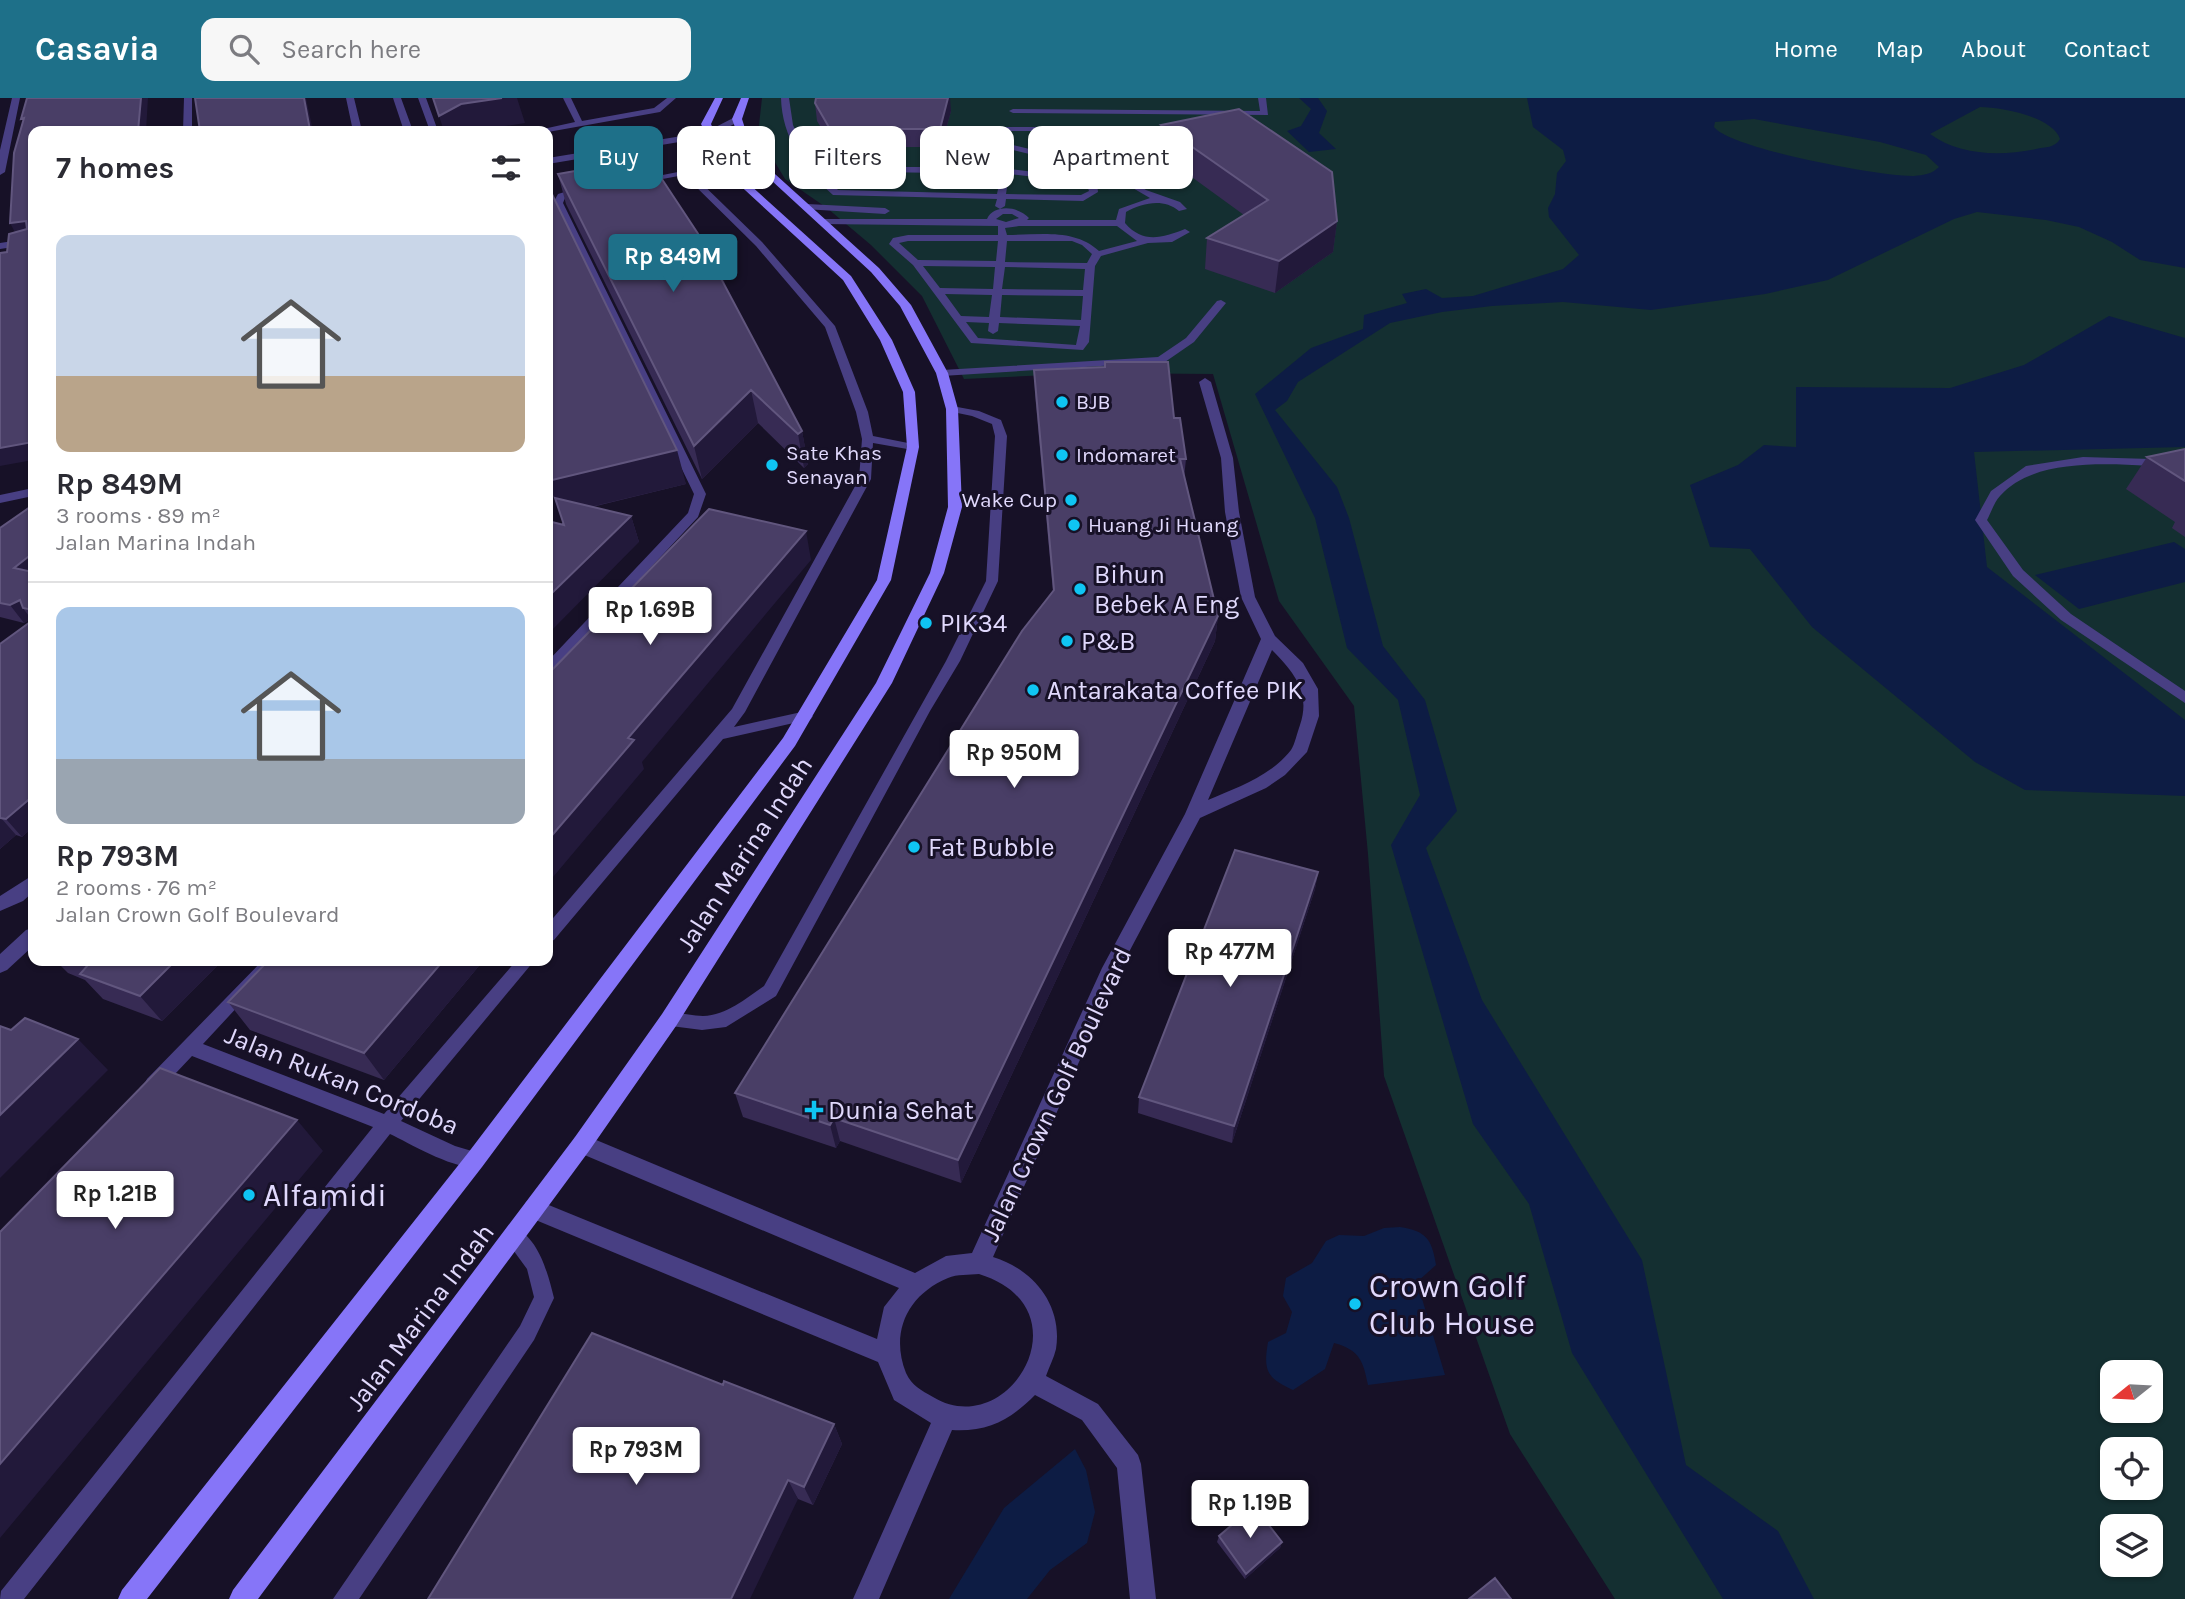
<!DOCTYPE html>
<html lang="en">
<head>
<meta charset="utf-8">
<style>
	:root { --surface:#fff; --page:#f7f7f7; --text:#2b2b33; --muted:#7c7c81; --line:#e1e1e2; --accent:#1e7089 }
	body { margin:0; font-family:Karla,sans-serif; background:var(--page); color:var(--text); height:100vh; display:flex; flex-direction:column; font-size:26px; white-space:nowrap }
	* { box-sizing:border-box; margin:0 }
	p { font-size:23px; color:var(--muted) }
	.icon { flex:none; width:38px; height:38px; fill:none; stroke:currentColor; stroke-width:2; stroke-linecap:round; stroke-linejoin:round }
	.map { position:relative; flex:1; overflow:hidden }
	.drawer { position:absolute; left:28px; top:28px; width:525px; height:840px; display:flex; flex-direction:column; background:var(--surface); border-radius:14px; box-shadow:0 2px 5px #0004 }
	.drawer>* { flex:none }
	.guide { position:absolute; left:574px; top:28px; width:665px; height:63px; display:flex; gap:14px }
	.needle { width:46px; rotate:252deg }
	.controls { position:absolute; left:2100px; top:1262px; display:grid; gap:14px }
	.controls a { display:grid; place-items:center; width:63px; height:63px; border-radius:14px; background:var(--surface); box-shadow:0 2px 5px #0004; font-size:35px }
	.price { position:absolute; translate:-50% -60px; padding:0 16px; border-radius:7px; background:#fff; color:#222; font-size:23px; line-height:46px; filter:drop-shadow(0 2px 4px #0008) }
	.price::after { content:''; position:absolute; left:50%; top:42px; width:21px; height:16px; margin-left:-10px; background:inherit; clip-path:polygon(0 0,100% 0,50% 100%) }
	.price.on { background:var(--accent); color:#fff }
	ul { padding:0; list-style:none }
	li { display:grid; align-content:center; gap:14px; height:371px; padding:0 28px }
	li+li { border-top:2px solid var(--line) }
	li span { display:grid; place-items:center; height:217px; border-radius:14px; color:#555 }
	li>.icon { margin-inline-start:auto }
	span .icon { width:126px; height:126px; fill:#fffc; stroke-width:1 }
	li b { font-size:30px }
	h2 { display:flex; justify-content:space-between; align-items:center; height:84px; padding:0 28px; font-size:30px }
	.chip { padding:0 24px; border-radius:14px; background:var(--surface); box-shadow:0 2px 5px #0004; font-size:24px; line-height:63px }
	.chip.on { background:var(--accent); color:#fff }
	header { display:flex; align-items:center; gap:42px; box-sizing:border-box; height:98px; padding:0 35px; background:var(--accent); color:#fff }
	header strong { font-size:33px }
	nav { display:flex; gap:38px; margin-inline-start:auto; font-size:24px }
	.search { width:490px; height:63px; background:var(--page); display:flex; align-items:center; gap:18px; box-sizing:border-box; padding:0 24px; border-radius:14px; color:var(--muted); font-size:26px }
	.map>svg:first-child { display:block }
</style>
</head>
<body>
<header>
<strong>Casavia</strong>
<div class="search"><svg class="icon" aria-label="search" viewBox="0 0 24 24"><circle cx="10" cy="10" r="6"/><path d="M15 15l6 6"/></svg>Search here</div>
<nav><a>Home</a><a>Map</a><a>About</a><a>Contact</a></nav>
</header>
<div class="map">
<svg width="2185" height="1501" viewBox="0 0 2185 1501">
	<rect width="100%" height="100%" fill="#171127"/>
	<path fill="#142f31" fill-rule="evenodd" d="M 762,0 L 2185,0 L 2185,1501 L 1615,1501 L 1510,1336 L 1384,978 L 1368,756 L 1354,608 L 1279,503 L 1213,276 L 1092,275 L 964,281 L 922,198 L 871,147 L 827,110 L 785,81 L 758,36 ZM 2112,1274 L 2151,1274 L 2151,1312 L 2112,1312 ZM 2112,1351 L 2151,1351 L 2151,1390 L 2112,1390 ZM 2112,1428 L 2151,1428 L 2151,1466 L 2112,1466 Z"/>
	<path fill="#0d1c44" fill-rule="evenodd" d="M 1299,0 L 1318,0 L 1327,13 L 1319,35 L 1336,51 L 1309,54 L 1287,33 L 1301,28 L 1311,11 Z
		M 1527,0 L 2185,0 L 2185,170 L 2140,162 L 2112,144 L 2079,129 L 2046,122 L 1977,114 L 1954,121 L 1828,182 L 1765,196 L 1651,212 L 1563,204 L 1492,208 L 1442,214 L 1390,225 L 1298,284 L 1287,303 L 1275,312 L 1337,389 L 1349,420 L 1383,548 L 1425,602 L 1457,713 L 1426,750 L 1482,902 L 1642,1162 L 1686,1367 L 1778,1433 L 1814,1501 L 1723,1501 L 1572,1255 L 1529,1106 L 1473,1026 L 1391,747 L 1420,697 L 1398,602 L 1347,550 L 1315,420 L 1255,296 L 1311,250 L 1363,231 L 1364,217 L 1407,205 L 1402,196 L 1426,191 L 1442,200 L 1473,198 L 1563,171 L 1579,157 L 1549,119 L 1548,110 L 1555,96 L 1557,75 L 1566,63 L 1563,52 L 1533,29 ZM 1980,9 C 2002,9 2053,19 2060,41 C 2055,50 2045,49 2036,51 C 2001,58 1960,58 1930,36 ZM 1754,21 L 1880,44 L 1926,57 L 1939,69 C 1932,76 1924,77 1914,78 C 1883,79 1731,51 1714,29 L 1715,24 Z
		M 2109,218 L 2185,240 L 2185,349 L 1974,354 L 1987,469 L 2185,622 L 2185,698 L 2025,692 L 1975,664 L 1812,529 L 1750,451 L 1710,449 L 1690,387 L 1738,367 L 1764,347 L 1796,349 L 1796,289 L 1950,290 L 2024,267 Z
		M 2174,444 L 2185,451 L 2185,484 L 2079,511 L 2035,477 Z
		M 1400,1129 C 1426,1133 1432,1141 1436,1167 L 1417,1184 L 1445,1277 L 1368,1287 C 1363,1263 1360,1252 1334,1245 L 1325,1271 L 1293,1292 C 1267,1280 1263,1273 1268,1244 L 1286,1235 L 1292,1214 L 1283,1198 L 1286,1180 L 1312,1165 L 1326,1143 L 1339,1137 L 1364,1138 L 1384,1130 Z
		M 1075,1351 L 1086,1372 L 1095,1414 L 1087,1445 L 1050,1472 L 1027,1501 L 949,1501 L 1004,1410 Z"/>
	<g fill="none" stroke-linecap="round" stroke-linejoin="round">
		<path fill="#483f83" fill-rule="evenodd" d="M 418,0 L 426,0 L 438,33 L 430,33 Z
			M 563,0 L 571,0 L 582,23 L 654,10 L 667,0 L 676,0 L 660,14 L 548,34 L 534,33 L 575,24 Z
			M 781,0 L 789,0 L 793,27 L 804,52 L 900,52 L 904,55 L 902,69 L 948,69 L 957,31 L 961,29 L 1112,29 L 1112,33 L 965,33 L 957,70 L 1001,70 L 1005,49 L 1009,46 L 1113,71 L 1146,92 L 1180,104 L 1187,111 L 1179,113 C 1163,100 1143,105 1126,114 L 1125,125 C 1143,146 1162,140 1185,131 L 1190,134 L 1172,144 L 1148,145 L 1101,158 L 1095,168 L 1089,244 L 1083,252 L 971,245 L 913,167 L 889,146 L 893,140 L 908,137 L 998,137 L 998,128 L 821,126 L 818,125 L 818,121 L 987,121 C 994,106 1018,108 1029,120 L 1027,122 L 1116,122 L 1119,111 L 1150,100 L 1107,75 L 1013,52 L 1010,71 L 1091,81 L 1097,86 L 1098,94 L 1083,103 L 1006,101 L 1005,108 L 1000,111 L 995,108 L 997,101 L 833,97 C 804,71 782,39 781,0 ZM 807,58 L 895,58 L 893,69 L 814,67 ZM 819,73 L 1001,76 L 997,96 L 838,92 ZM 1009,76 L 1086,85 L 1089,93 L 1081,97 L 1006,96 ZM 1003,116 L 1012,116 L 1019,120 L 1006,124 L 996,121 ZM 1019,128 L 1117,128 L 1137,143 L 1099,153 C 1074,130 1039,137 1007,137 L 1005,130 ZM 908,143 L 998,143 L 996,163 L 918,162 L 899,145 ZM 1007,143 L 1072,143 L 1082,147 L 1092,156 L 1087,165 L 1005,164 ZM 923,168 L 995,169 L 993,191 L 940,190 ZM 1005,169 L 1085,171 L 1083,192 L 1002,191 ZM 945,196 L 992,197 L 989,219 L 961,218 ZM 1002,197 L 1083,198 L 1081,222 L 1000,219 ZM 966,224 L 989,225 L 988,233 L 993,236 L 998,233 L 999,225 L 1080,228 L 1076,247 L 978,240 Z
			M 1258,0 L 1266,0 L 1268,17 L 1013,15 L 1009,13 L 1013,11 L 1260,13 Z
			M 1038,46 L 1109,46 L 1113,49 L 1109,52 L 1035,51 L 1034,49 Z
			M 724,65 L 727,66 L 727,70 L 692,76 L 762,144 L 835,228 L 868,314 L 873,338 L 913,346 L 919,349 L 913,352 L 873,345 L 871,381 L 745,614 L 734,629 L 806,613 L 813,618 L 811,621 L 723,641 L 554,842 L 548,844 L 548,826 L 732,611 L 859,381 L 862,341 L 856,314 L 825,229 L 756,148 L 684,77 L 641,85 L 637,82 Z
			M 584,88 L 588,91 L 587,93 L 565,100 L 563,105 L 706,396 L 698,419 L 553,574 L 548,576 L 548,563 L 688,415 L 694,396 L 553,105 L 558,96 Z
			M 807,106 L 885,110 L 890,113 L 885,116 L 804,111 L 802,109 Z
			M 1221,202 L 1226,205 L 1194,244 L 1165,264 L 942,278 L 937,275 L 942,272 L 1158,259 L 1186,240 L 1217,203 Z
			M 952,308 L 979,313 L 1001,322 L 1007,338 L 998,483 L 960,563 L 930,613 L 776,898 L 726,929 L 702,932 L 663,927 L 660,922 L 663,917 C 676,912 689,918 703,918 C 727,917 745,901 764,888 L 946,563 L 986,483 L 995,338 L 992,326 L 972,318 L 948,313 L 946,311 Z
			M 2083,359 L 2185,362 L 2185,370 C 2132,368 2038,354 2000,398 C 1994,404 1991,415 1987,422 L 2023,472 L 2071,516 L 2185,593 L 2185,605 L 2061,522 L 2013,478 L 1975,422 L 1991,393 L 2026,368 Z
			M 262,863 L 280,863 L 203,946 L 384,1016 L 516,863 L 534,863 L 401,1023 L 455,1048 L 482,1056 L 484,1062 L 482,1068 C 461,1076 411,1046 390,1036 L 24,1501 L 0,1501 L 1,1493 L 373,1029 L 192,958 L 159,993 L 153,995 L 147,993 L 144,987 L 147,981 Z
			M 513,1129 C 539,1139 548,1176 554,1200 L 534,1242 L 359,1501 L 333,1501 L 520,1228 L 534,1199 L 527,1171 L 503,1138 L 506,1131 Z"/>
		<path fill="#483f83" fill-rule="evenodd" d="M 12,0 L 20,0 L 5,74 L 0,77 L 0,52 Z
			M 184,0 L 192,0 L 192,33 L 183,33 Z
			M 346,0 L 354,0 L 362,33 L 353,33 Z
			M 393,0 L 401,0 L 413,33 L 404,33 Z
			M 737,18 L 742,21 L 740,23 L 709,39 L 548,66 L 548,60 L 706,34 Z
			M 33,140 L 33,146 L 0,151 L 0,145 Z
			M 1205,280 L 1211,284 L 1233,360 L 1239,414 L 1255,499 L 1275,538 L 1303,565 L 1318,591 L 1319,618 L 1307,654 L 1285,677 L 1266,690 L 1200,720 L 1120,871 L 993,1159 C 1033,1171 1063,1207 1056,1251 C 1054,1260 1049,1269 1046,1278 L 1098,1306 L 1138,1357 L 1141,1366 L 1156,1501 L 1130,1501 L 1117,1370 L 1082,1322 L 1035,1297 C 1010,1322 988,1334 952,1332 L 879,1501 L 853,1501 L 931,1325 L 894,1302 L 878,1264 L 526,1118 L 523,1111 L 526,1104 L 534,1101 L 877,1241 L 884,1209 L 899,1190 L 575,1053 L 572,1046 L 575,1039 L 582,1037 L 589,1039 L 915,1175 L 946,1158 L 972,1155 L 1102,870 L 1185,716 L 1261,541 L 1241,499 L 1225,414 L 1221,360 L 1199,284 ZM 1272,552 C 1294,574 1311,595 1300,627 C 1297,635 1295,646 1291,652 C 1271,678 1236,690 1208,702 ZM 979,1176 C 1089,1210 1009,1345 933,1299 C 921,1292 912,1288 906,1275 C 890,1235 907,1197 948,1180 C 957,1176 969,1177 979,1176 Z
			M 33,390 L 33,398 L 0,405 L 0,397 Z
			M 33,777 L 33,794 L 23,803 L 0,813 L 0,798 Z
			M 33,830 L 33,848 L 7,872 L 0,875 L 0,856 L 26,832 Z"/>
		<path fill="#8675f8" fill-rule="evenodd" d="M 715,0 L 723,0 L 711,26 L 728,67 L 851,178 L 892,242 L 915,294 L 919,349 L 891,482 L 795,648 L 482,1069 L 147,1501 L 118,1501 L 122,1492 L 468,1055 L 783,640 L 877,482 L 907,349 L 903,294 L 880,242 L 843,182 L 721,70 L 701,26 Z
			M 741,0 L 749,0 L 742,21 L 751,49 L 765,67 L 879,170 L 911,207 L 948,275 L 958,311 L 962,409 L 944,475 L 892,585 L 676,928 L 589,1053 L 258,1501 L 229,1501 L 233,1492 L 575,1039 L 662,916 L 876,585 L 930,475 L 948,409 L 946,311 L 936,275 L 900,208 L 871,174 L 759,71 L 743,51 L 732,21 Z"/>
	</g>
	<path fill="#372b54" d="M 815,5 L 951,13 L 941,49 L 833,49 L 817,23 Z
		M 1161,27 L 1337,123 L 1333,154 L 1275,195 L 1205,171 L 1207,140 L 1244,117 L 1160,56 Z
		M 558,76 L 726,190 L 802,333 L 808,366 L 804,370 L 758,325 L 702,381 L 566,106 Z
		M 548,88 L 686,386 L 592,409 L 631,418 L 639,444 L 564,426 L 548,384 Z
		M 1034,272 L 1174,320 L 1186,361 L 1184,380 L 1218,518 L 1215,543 L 961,1085 L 840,1043 L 836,1050 L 743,1019 L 735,995 L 1053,494 L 1035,296 Z
		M 2185,351 L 2185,439 L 2172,430 L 2175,424 L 2126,391 L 2147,359 Z
		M 33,407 L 33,729 L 22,739 L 16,737 L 0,751 L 0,546 L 32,523 L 31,521 L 24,525 L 0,519 L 0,430 Z
		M 1318,774 L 1315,791 L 1232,1045 L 1138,1015 L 1139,999 Z
		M 56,863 L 222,863 L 162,923 L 103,901 L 85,882 L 68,875 Z
		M 268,863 L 483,863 L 384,982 L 250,932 L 228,904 Z
		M 723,1287 L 834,1326 L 842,1346 L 813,1407 L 798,1401 Z
		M 1219,1438 L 1282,1444 L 1280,1450 L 1245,1481 L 1217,1444 Z"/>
	<path fill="#22193a" d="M 141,0 L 148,0 L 146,33 L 138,33 Z
		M 304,0 L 306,0 L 313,33 L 304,33 Z
		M 502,0 L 517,0 L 525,25 L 474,33 L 444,33 L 439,18 L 461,6 Z
		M 948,0 L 950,0 L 951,13 L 941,49 L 940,31 Z
		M 26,123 L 33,135 L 18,140 L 10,125 Z
		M 1337,123 L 1333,154 L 1275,195 L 1279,163 Z
		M 722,172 L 729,203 L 717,173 Z
		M 751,292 L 758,325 L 702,381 L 694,348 Z
		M 802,333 L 808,366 L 804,370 L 798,336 Z
		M 33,344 L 33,362 L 0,368 L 0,350 Z
		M 677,352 L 686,386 L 561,416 L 555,400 L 560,416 L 548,383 Z
		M 631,418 L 639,444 L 548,536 L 548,499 Z
		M 806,433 L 811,462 L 642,664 L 644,671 L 548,785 L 548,742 L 628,640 Z
		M 33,455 L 33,482 L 14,470 Z
		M 20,502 L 23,510 L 31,521 L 24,525 L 10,507 Z
		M 1218,518 L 1215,543 L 961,1085 L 958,1062 Z
		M 33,698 L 33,729 L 22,739 L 6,721 Z
		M 0,720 L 1,720 L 16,737 L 0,751 Z
		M 1318,774 L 1315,791 L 1232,1045 L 1234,1028 Z
		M 175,863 L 222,863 L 162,923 L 140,898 Z
		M 443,863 L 483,863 L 384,982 L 364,955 Z
		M 78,941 L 108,972 L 0,1080 L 0,1017 Z
		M 834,1020 L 840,1043 L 836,1050 L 830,1027 Z
		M 297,1022 L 323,1053 L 0,1440 L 0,1366 Z
		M 834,1326 L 842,1346 L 813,1407 L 804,1389 Z
		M 788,1382 L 798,1401 L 750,1501 L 731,1501 Z
		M 1282,1444 L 1280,1450 L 1245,1481 L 1246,1476 Z"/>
	<path fill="#493e66" stroke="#61567e" stroke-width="2" d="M 27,0 L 141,0 L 138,33 L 33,33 L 33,344 L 0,350 L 0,155 L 7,154 L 9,136 L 27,131 L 26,123 L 10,125 L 14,55 L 24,20 L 21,21 Z
		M 195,0 L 304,0 L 310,32 L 304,33 L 200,33 Z
		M 433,0 L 502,0 L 461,6 L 439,18 Z
		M 816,0 L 948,0 L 940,31 L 830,31 L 815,5 Z
		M 1239,11 L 1332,74 L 1337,123 L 1279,163 L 1207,140 L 1268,102 L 1161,27 Z
		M 648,60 L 722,172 L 717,173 L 802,333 L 798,336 L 751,292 L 694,348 L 558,76 Z
		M 548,88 L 677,352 L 548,383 Z
		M 1105,264 L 1168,264 L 1174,320 L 1180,320 L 1186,361 L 1180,361 L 1218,518 L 958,1062 L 834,1020 L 830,1027 L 735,995 L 1022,533 L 1054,492 L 1034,272 L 1105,269 Z
		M 2185,351 L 2185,383 L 2147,359 Z
		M 555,400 L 631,418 L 548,499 L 548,423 L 564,427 Z
		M 33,407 L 33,455 L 14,470 L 33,474 L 33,512 L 23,510 L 20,502 L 10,507 L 0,505 L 0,430 Z
		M 709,411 L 806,433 L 628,640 L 634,642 L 548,742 L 548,576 Z
		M 33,522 L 33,698 L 6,721 L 0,720 L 0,546 Z
		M 1235,752 L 1318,774 L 1234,1028 L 1139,999 Z
		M 80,863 L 175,863 L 140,898 L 80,876 L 89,866 Z
		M 268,863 L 443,863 L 364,955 L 228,904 Z
		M 25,920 L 78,941 L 0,1017 L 0,928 L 11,932 Z
		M 160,970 L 297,1022 L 0,1366 L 0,1134 Z
		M 592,1235 L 723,1287 L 724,1283 L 834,1326 L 804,1389 L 788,1382 L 731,1501 L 428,1501 Z
		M 1254,1408 L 1282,1444 L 1246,1476 L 1219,1438 Z
		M 1495,1480 L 1511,1501 L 1469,1501 Z"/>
	<g fill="#0fc5f3" stroke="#171127" stroke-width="2.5">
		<circle cx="1062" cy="304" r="7"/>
		<circle cx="1062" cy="357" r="7"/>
		<circle cx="772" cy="367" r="7"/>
		<circle cx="1071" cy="402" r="7"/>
		<circle cx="1074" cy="427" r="7"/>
		<circle cx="1080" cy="491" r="7"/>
		<circle cx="926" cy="525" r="7"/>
		<circle cx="1067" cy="543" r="7"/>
		<circle cx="1033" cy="592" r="7"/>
		<circle cx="914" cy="749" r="7"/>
		<path d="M810.5 1001.5h7v7h7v7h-7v7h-7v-7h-7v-7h7z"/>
		<circle cx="249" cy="1097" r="7"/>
		<circle cx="1355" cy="1206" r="7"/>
	</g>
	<g text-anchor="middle" stroke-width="6" stroke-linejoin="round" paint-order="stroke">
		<g font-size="21" fill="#e1d9fd" stroke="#171127" text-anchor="start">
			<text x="1076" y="311">BJB</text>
			<text x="786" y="362">Sate Khas<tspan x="786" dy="24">Senayan</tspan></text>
			<text x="1076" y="364">Indomaret</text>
			<text x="1057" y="409" text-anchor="end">Wake Cup</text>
			<text x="1088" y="434">Huang Ji Huang</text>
		</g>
		<g font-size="26" fill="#e1d9fd" stroke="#171127" text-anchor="start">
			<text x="1094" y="485">Bihun<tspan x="1094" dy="30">Bebek A Eng</tspan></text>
			<text x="940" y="534">PIK34</text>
			<text x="1081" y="552">P&amp;B</text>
			<text x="1047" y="601">Antarakata Coffee PIK</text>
			<text x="928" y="758">Fat Bubble</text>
			<text x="828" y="1021">Dunia Sehat</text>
		</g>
		<g font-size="26" fill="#e1d9fd" stroke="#171127">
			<text transform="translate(744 756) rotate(-57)" y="9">Jalan Marina Indah</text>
			<text transform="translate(342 982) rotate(22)" y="9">Jalan Rukan Cordoba</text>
			<text transform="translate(1056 996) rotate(-65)" y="9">Jalan Crown Golf Boulevard</text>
			<text transform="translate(420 1219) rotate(-53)" y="9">Jalan Marina Indah</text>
		</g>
		<g font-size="32" fill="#e1d9fd" stroke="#171127" text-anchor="start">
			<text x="263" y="1108">Alfamidi</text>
			<text x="1369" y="1199">Crown Golf<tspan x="1369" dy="37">Club House</tspan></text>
		</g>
	</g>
</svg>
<div class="controls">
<a><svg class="needle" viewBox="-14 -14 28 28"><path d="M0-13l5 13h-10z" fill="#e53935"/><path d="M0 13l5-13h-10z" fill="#7c7c81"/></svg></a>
<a><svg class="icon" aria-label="locate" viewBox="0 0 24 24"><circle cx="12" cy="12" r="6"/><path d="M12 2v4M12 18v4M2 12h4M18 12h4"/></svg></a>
<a><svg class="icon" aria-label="layers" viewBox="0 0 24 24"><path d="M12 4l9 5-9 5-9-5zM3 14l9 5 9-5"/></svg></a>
</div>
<b class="price on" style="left:673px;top:196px">Rp 849M</b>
<b class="price" style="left:650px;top:549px">Rp 1.69B</b>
<b class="price" style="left:1014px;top:692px">Rp 950M</b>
<b class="price" style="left:1230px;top:891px">Rp 477M</b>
<b class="price" style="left:115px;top:1133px">Rp 1.21B</b>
<b class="price" style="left:636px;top:1389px">Rp 793M</b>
<b class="price" style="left:1250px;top:1442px">Rp 1.19B</b>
<div class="guide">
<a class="chip on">Buy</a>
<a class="chip">Rent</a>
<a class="chip">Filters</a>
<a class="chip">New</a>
<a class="chip">Apartment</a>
</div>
<section class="drawer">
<h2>7 homes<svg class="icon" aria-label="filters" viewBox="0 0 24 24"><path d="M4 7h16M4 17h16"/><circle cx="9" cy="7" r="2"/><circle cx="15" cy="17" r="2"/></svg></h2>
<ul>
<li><span style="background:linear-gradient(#c9d6e8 65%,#b9a48a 0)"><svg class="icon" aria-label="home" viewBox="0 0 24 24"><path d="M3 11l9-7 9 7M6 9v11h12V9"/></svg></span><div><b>Rp 849M</b><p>3 rooms · 89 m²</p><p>Jalan Marina Indah</p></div></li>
<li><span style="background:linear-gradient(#a9c7e8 70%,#9aa5b1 0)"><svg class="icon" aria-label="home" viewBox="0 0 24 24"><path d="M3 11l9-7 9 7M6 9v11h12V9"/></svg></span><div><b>Rp 793M</b><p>2 rooms · 76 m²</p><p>Jalan Crown Golf Boulevard</p></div></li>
</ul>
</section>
</div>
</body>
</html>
